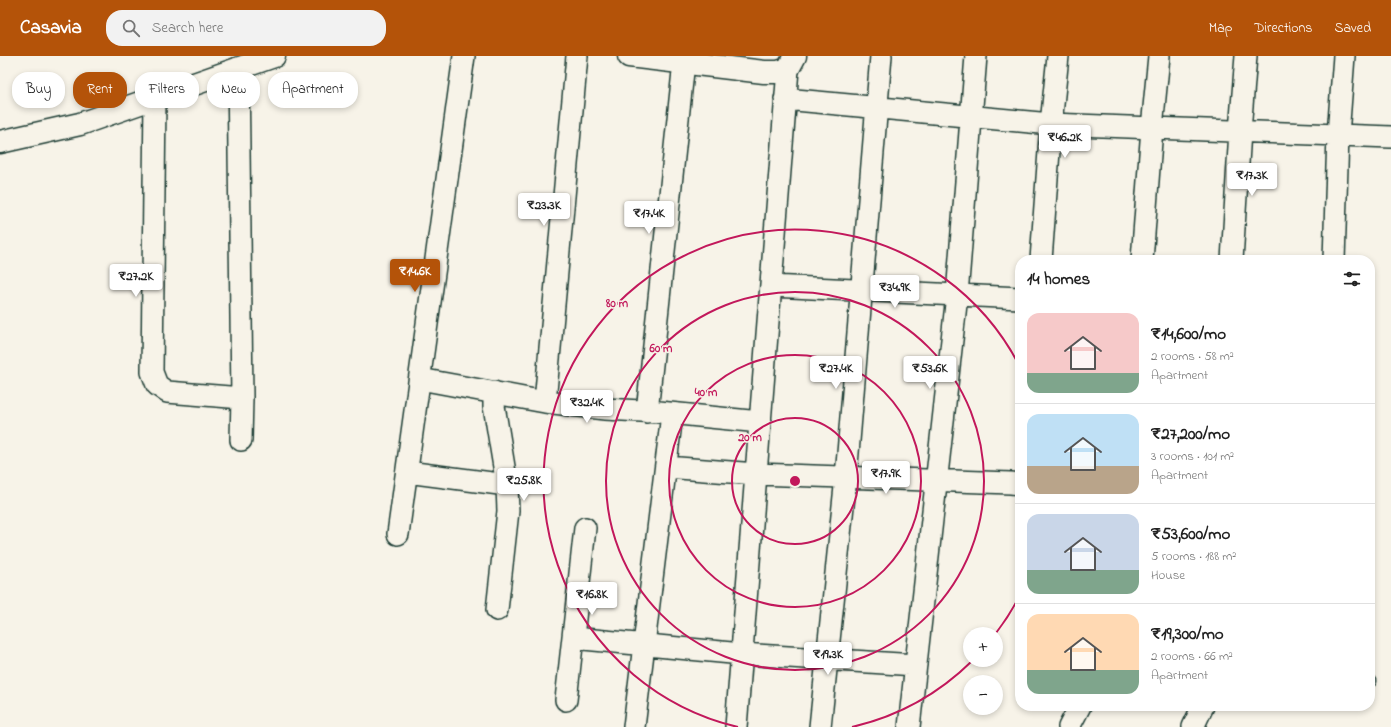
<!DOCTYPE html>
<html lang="en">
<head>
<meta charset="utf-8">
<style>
	:root { --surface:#fff; --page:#f2f2f2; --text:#222; --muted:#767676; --line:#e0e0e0; --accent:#b45309 }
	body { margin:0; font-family:"Indie Flower",sans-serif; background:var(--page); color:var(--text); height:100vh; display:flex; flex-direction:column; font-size:15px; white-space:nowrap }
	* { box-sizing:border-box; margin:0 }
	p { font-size:13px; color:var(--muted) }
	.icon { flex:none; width:22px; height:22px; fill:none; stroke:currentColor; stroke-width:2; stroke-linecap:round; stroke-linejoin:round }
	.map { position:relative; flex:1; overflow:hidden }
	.panel { position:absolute; left:1015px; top:199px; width:360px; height:456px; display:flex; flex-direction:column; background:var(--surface); border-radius:16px; box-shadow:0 2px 6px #0003 }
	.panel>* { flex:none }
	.banner { position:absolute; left:12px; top:16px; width:380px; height:36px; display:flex; gap:8px }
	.fabs { position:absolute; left:963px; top:571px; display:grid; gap:8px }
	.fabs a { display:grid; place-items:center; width:40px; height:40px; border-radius:50%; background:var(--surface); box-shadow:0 2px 6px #0003; font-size:20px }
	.price { position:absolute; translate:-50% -34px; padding:0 9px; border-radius:4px; background:#fff; color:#222; font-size:13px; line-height:26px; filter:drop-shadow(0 1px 2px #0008) }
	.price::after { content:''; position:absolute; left:50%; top:24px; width:12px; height:9px; margin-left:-6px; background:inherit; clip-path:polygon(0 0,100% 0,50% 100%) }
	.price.current { background:var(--accent); color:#fff }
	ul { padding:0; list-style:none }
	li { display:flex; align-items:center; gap:12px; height:100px; padding:0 12px }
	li+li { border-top:1px solid var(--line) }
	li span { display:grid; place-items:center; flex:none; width:112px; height:80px; border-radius:12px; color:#555 }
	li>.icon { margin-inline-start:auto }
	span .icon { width:48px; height:48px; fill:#fffc; stroke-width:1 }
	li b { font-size:17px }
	h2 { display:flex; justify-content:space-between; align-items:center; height:48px; padding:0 12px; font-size:17px }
	.pill { padding:0 14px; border-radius:16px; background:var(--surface); box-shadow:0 2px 6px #0003; font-size:14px; line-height:36px }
	.pill.current { background:var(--accent); color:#fff }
	header { display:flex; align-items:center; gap:24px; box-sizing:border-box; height:56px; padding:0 20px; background:var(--accent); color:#fff }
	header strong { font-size:19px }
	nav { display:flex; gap:22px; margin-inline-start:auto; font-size:14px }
	.search { width:280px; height:36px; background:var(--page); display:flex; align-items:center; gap:10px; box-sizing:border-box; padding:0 14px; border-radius:16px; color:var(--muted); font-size:15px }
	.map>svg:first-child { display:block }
</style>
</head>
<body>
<header>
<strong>Casavia</strong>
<div class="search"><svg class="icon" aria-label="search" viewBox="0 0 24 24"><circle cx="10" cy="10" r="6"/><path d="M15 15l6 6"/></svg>Search here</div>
<nav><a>Map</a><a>Directions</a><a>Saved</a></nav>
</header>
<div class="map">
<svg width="1391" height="671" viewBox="0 0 1391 671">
	<rect width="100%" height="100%" fill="#f7f3e8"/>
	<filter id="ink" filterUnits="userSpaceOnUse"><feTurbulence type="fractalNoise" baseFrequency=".025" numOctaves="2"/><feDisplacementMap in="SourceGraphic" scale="8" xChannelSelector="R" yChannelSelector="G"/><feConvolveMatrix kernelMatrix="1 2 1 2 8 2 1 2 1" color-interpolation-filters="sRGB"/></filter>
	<g filter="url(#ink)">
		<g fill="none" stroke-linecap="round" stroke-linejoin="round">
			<g stroke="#1f3d34" stroke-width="13">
				<path id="lane" d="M 1370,625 L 1371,625"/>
			</g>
			<g stroke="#1f3d34" stroke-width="24">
				<path id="street" d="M 238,12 L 242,342 L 241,384
					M 155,42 L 152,316 L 157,329 L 167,336 L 242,342
					M 785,43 L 1051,68 L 1391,81
					M 1041,204 L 1051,68 L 1058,0
					M 1142,204 L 1152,72 L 1159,0
					M 1232,204 L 1240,75 L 1246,0
					M 1334,204 L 1338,79 L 1344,0
					M 771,230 L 1020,242
					M 420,323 L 545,346 L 605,353 L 659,356 L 760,366
					M 494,336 L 494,350 L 507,429 L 508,455 L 497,554
					M 545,346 L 577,0
					M 647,356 L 684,6
					M 666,411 L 756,418 L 1011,427 L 1020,428
					M 407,416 L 507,429
					M 398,478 L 464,0
					M 573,582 L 742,598 L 916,609
					M 566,644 L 585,472
					M 634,671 L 672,358
					M 736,671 L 788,13
					M 820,671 L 846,421 L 881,0
					M 909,671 L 957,239 L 976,0
					M 1069,671 L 1080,650
					M 1193,671 L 1203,650"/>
			</g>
			<g stroke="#1f3d34" stroke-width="25">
				<path id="secondary" d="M 629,0 L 764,16 L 778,16 L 788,13 L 795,0
					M 0,86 L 80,68 L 274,0"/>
			</g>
			<use href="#lane" stroke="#f7f3e8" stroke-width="10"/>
			<use href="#street" stroke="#f7f3e8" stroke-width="21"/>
			<use href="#secondary" stroke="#f7f3e8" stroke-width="22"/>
		</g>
	</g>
	<g fill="none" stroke="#c2185b" stroke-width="2">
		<circle cx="795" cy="425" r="63"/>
		<circle cx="795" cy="425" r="126"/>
		<circle cx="795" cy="425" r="189"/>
		<path d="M1020 539A252 252 0 0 1 996 577M972 605A252 252 0 0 1 852 671M738 671A252 252 0 1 1 1020 311"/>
	</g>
	<circle cx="795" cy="425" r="6" fill="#c2185b" stroke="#f7f3e8" stroke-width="2"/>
	<g font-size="12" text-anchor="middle" font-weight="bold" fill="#c2185b" stroke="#f7f3e8" stroke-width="3" stroke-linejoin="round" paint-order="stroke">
		<text x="617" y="251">80 m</text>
		<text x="661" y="296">60 m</text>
		<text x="706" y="340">40 m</text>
		<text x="750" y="385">20 m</text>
	</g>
</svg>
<div class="fabs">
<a>+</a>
<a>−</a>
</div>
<b class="price" style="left:1065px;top:103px">₹46.2K</b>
<b class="price" style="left:1252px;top:141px">₹17.3K</b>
<b class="price" style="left:544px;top:171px">₹23.3K</b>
<b class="price" style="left:649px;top:179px">₹17.4K</b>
<b class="price current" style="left:415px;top:237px">₹14.6K</b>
<b class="price" style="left:136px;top:242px">₹27.2K</b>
<b class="price" style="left:895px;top:253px">₹34.9K</b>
<b class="price" style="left:836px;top:334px">₹27.4K</b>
<b class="price" style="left:930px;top:334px">₹53.6K</b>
<b class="price" style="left:587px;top:368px">₹32.4K</b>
<b class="price" style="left:886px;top:439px">₹17.9K</b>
<b class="price" style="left:524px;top:446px">₹25.8K</b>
<b class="price" style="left:592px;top:560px">₹16.8K</b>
<b class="price" style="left:828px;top:620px">₹19.3K</b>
<div class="banner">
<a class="pill">Buy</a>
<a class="pill current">Rent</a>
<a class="pill">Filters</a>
<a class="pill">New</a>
<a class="pill">Apartment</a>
</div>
<section class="panel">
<h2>14 homes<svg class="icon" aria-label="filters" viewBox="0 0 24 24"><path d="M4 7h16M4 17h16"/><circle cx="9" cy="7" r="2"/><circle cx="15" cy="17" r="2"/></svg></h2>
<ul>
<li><span style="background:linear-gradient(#f6c9c9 75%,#7fa58c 0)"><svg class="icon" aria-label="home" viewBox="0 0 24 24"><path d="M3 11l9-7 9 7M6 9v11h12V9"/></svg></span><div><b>₹14,600/mo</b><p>2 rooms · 58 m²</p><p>Apartment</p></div></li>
<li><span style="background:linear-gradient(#bfe0f5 65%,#b9a48a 0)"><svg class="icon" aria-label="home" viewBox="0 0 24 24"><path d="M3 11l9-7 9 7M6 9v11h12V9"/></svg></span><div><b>₹27,200/mo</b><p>3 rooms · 101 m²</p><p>Apartment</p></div></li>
<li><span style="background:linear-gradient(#c9d6e8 70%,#7fa58c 0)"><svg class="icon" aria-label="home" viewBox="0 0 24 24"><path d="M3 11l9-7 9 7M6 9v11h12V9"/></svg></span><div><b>₹53,600/mo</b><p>5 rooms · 188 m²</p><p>House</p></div></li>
<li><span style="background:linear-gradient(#ffd9b3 70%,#7fa58c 0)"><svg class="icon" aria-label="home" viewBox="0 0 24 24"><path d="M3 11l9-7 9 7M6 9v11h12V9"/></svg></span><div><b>₹19,300/mo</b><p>2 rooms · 66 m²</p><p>Apartment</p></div></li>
</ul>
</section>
</div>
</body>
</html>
